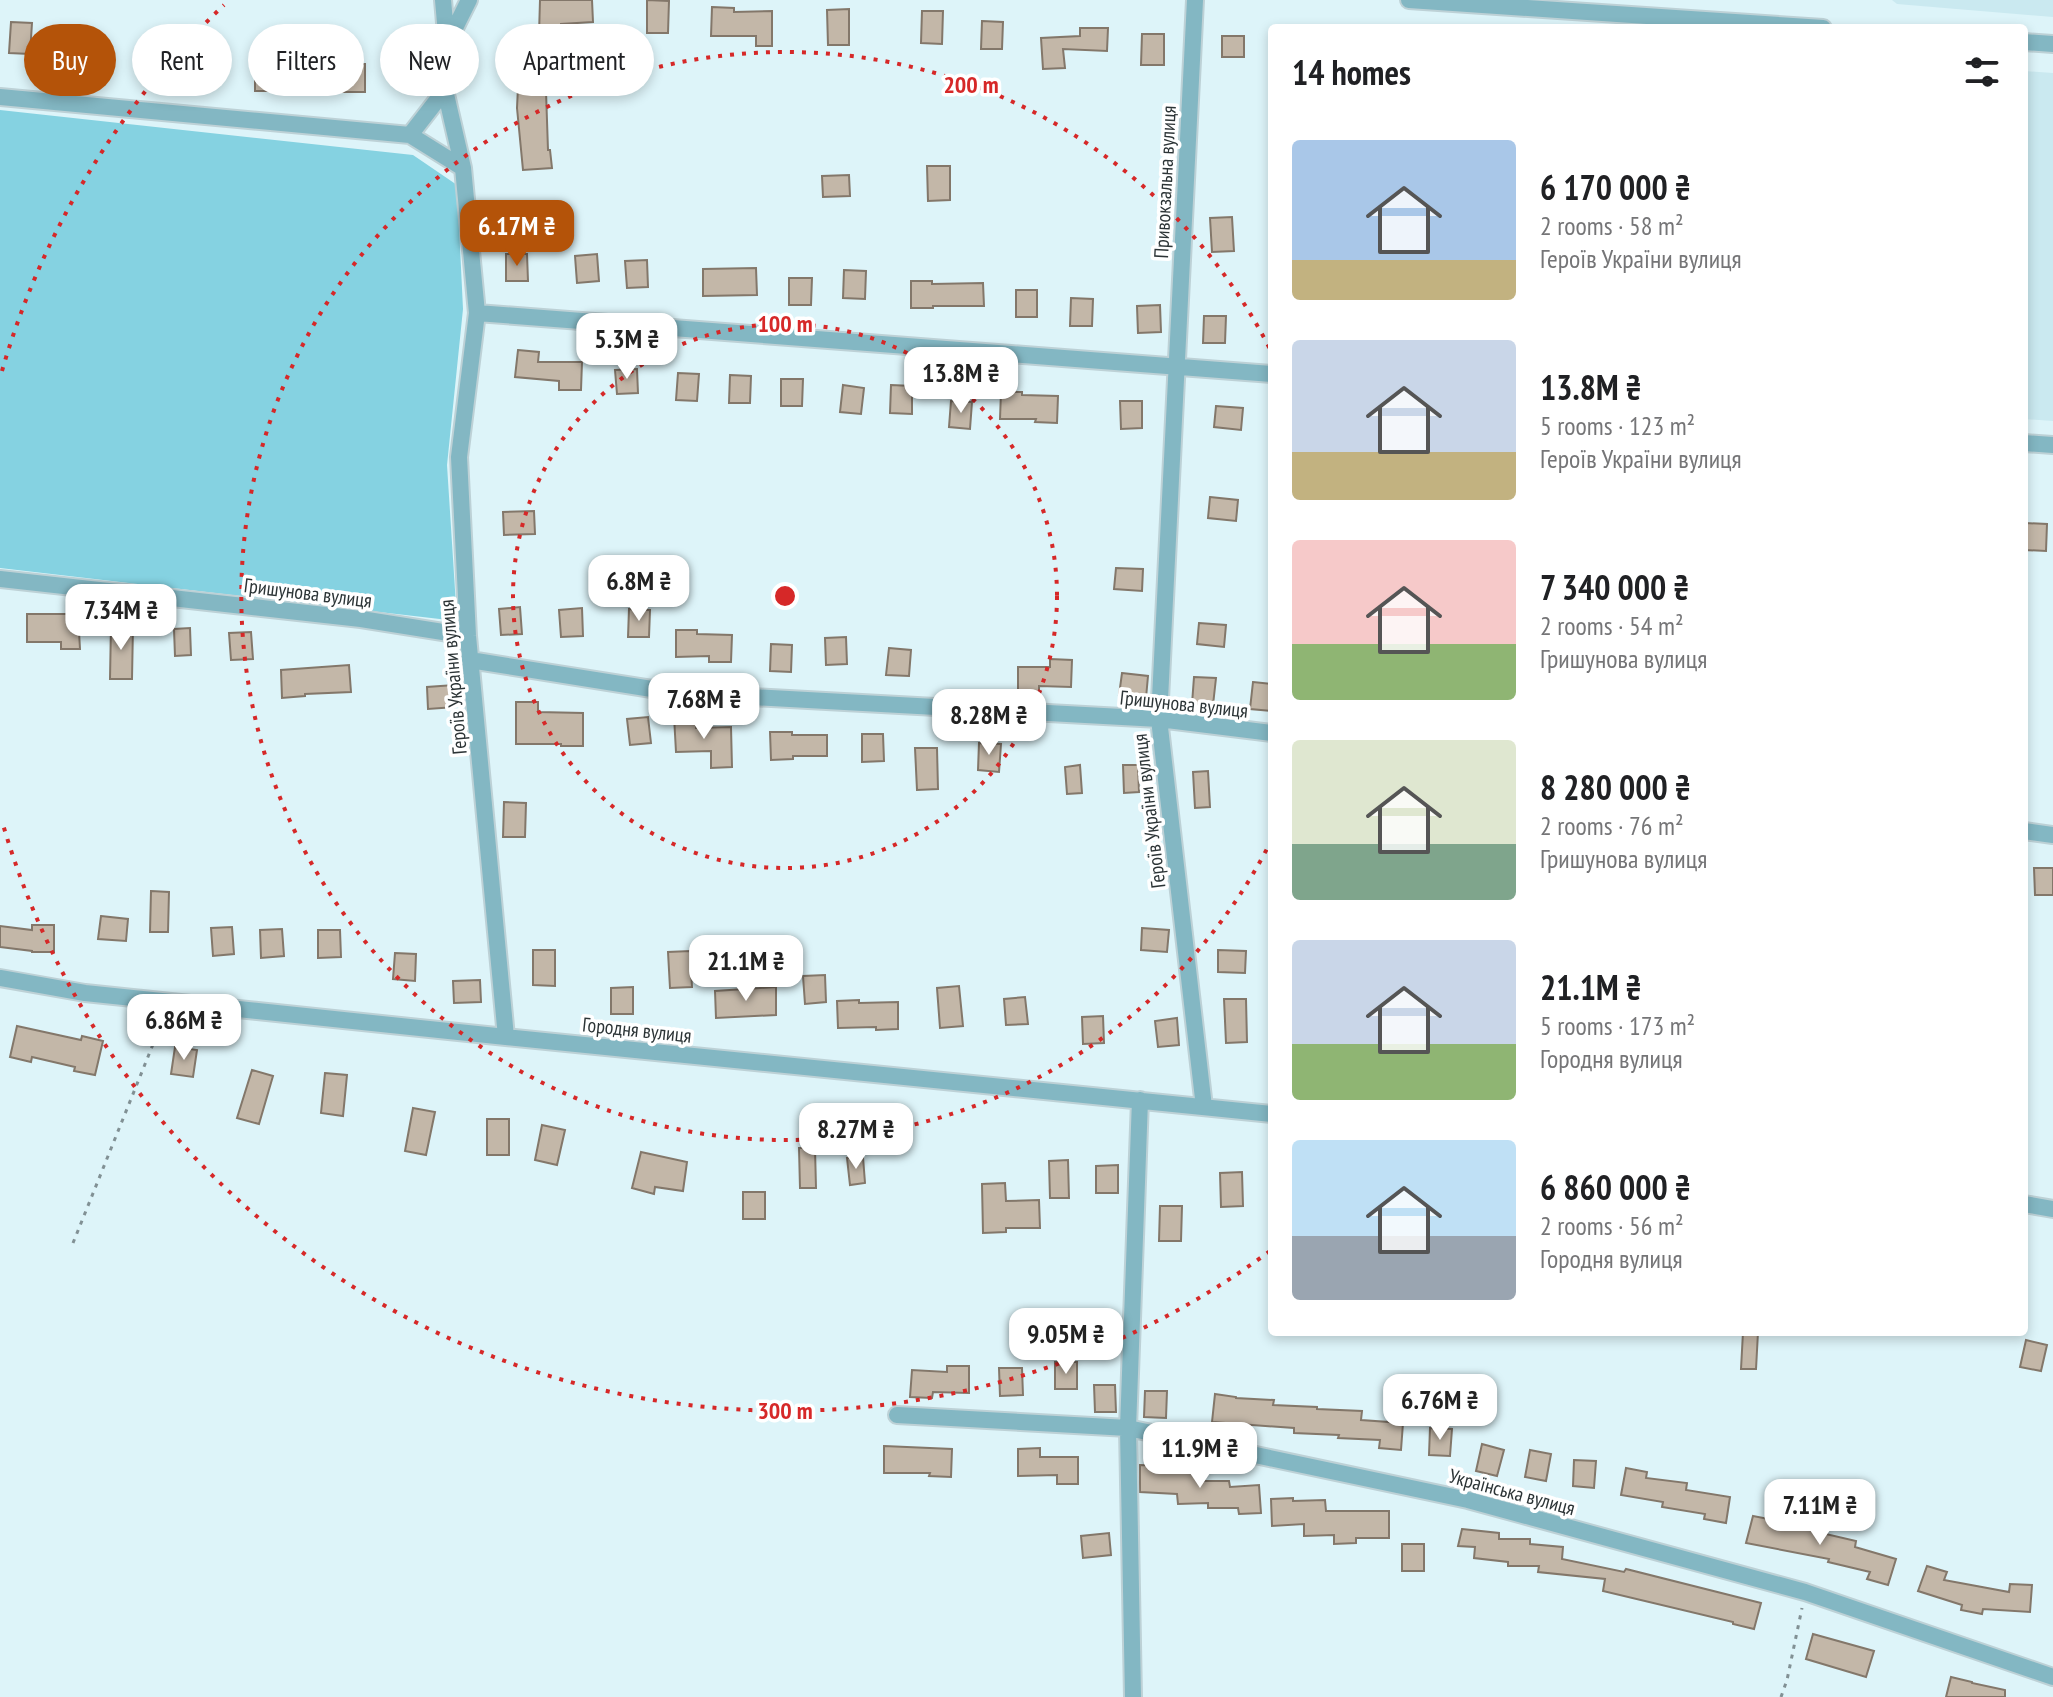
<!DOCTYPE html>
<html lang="en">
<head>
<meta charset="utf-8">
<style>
	:root { --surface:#fff; --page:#f2f2f2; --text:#202124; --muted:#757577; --accent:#b45309 }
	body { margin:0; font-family:"PT Sans Narrow",sans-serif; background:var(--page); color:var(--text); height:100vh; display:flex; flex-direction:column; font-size:30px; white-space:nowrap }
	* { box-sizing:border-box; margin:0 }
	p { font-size:26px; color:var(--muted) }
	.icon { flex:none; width:44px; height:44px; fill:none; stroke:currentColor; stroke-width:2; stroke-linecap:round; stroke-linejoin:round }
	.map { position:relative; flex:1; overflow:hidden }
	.sheet { position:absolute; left:1268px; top:24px; width:760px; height:1312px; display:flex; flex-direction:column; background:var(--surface); border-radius:8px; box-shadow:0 4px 12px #0003 }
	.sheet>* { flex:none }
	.banner { position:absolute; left:24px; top:24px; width:760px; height:72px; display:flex; gap:16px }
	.price { position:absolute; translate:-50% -68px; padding:0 18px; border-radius:16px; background:#fff; color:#222; font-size:26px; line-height:52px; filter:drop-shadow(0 2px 4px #0008) }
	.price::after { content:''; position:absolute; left:50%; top:48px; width:24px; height:18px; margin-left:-12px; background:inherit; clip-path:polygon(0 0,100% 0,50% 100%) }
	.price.current { background:var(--accent); color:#fff }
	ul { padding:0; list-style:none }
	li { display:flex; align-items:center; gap:24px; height:200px; padding:0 24px }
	li span { display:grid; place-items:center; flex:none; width:224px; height:160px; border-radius:8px; color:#555 }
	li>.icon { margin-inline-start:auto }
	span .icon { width:96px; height:96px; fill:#fffc; stroke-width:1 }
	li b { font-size:34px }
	h2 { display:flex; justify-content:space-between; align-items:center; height:96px; padding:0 24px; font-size:34px }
	.pill { padding:0 28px; border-radius:36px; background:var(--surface); box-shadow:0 4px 12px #0003; font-size:28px; line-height:72px }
	.pill.current { background:var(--accent); color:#fff }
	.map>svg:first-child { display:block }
</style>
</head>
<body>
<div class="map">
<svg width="2053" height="1697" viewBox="0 0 2053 1697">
	<rect width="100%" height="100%" fill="#ddf4f9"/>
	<path fill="#cae9f0" d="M 1892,0 L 2053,0 L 2053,17 L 1897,4 Z
		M 2024,71 L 2053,73 L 2053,421 L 2024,419 Z"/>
	<path fill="#85d2e1" d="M 0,110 L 413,155 L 457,185 L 463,309 L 447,465 L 457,621 L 0,568 Z"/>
	<path fill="#c3b7a8" stroke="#83776a" stroke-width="2" d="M 540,0 L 592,0 L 593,22 L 561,24 L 561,35 L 539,35 Z
		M 647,0 L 669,1 L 668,33 L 647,33 Z
		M 712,7 L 734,8 L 734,12 L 772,11 L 772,46 L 756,46 L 756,36 L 711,36 Z
		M 849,9 L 849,45 L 828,45 L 827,10 Z
		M 922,11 L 943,11 L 942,44 L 921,43 Z
		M 982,21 L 1003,22 L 1002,49 L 981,49 Z
		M 11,22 L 32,23 L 30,54 L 9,53 Z
		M 59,26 L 80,27 L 78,61 L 58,60 Z
		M 1080,28 L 1108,28 L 1107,51 L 1063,49 L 1065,68 L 1043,69 L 1041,38 L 1080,36 Z
		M 1142,34 L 1164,34 L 1164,65 L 1141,65 Z
		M 1222,36 L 1244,36 L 1244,57 L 1222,57 Z
		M 176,39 L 193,40 L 193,47 L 220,46 L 221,71 L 203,72 L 203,70 L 175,69 Z
		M 302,61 L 318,61 L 318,64 L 365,64 L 365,92 L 343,92 L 343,88 L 277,89 L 277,91 L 255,91 L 255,63 L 302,63 Z
		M 519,67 L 549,68 L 548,91 L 546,91 L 548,150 L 550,150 L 552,168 L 523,170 L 517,108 Z
		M 927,166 L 950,166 L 950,200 L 928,201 Z
		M 849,175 L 850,196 L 823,197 L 822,176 Z
		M 1232,217 L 1234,251 L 1212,252 L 1210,218 Z
		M 506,254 L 527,254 L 528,281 L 506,281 Z
		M 597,254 L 599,281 L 577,283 L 575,256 Z
		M 647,260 L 648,287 L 627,288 L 625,261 Z
		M 756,268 L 757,295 L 703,296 L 703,269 Z
		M 844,270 L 866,271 L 865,299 L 843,298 Z
		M 789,278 L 812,278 L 811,305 L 789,305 Z
		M 911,281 L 932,281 L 932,284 L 983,283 L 984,306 L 933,306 L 933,308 L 911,308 Z
		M 1016,290 L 1037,290 L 1037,317 L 1016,317 Z
		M 1071,298 L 1093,299 L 1092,326 L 1070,326 Z
		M 1160,305 L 1161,332 L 1138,333 L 1137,306 Z
		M 1204,316 L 1226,316 L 1225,343 L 1203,343 Z
		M 518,350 L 539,352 L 538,362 L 582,362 L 581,390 L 559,390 L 559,381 L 515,377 Z
		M 637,369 L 638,393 L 617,394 L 615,370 Z
		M 678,373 L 699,374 L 697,401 L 676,400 Z
		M 730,375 L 751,376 L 750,403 L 729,403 Z
		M 781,379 L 803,379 L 802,406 L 781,406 Z
		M 843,385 L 864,388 L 861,414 L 840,412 Z
		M 891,385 L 912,386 L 912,414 L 890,413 Z
		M 1001,392 L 1022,392 L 1022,395 L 1058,396 L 1057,423 L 1035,422 L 1036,419 L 1000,419 Z
		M 951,401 L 972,402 L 970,429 L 949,427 Z
		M 1120,401 L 1142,401 L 1142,428 L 1121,429 Z
		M 1216,406 L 1243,408 L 1241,430 L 1214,427 Z
		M 1210,497 L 1238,500 L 1236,521 L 1208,518 Z
		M 534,511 L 535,534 L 504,535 L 503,512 Z
		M 2025,523 L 2047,524 L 2046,551 L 2024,550 Z
		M 1116,568 L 1143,569 L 1142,591 L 1114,589 Z
		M 520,607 L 522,634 L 501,635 L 499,609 Z
		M 582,608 L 583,636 L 561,637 L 559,610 Z
		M 629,609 L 650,610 L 649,637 L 628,637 Z
		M 27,614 L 78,614 L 80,649 L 61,649 L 61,642 L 27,642 Z
		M 1199,623 L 1226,625 L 1224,647 L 1197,644 Z
		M 111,625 L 133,626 L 132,679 L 110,679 Z
		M 190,628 L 191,655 L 175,656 L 174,629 Z
		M 676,630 L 697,630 L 697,634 L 732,635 L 731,662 L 709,662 L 709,656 L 676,657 Z
		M 251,632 L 253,659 L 231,660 L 229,633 Z
		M 846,637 L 847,664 L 826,665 L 825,638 Z
		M 771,644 L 792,645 L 791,672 L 770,671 Z
		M 889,648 L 911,650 L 909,676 L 886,675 Z
		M 1050,659 L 1072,660 L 1071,687 L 1039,686 L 1039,694 L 1018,694 L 1018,667 L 1050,667 Z
		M 349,665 L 351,692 L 305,694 L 305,696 L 282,698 L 281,670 Z
		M 1122,673 L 1148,676 L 1146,698 L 1119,695 Z
		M 1194,677 L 1216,678 L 1213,705 L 1192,704 Z
		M 1253,682 L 1272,684 L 1272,711 L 1250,709 Z
		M 454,685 L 455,707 L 428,709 L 427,687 Z
		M 516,702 L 538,702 L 538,712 L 583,713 L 583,746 L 561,746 L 561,744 L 516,744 Z
		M 696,715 L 696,728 L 731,727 L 732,767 L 711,768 L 711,751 L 676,752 L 674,716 Z
		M 648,717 L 651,743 L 630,745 L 627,719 Z
		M 770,732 L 792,732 L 792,735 L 827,735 L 827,756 L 793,756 L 793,759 L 771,760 Z
		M 862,734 L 883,734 L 884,761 L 862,762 Z
		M 979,743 L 1001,744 L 999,772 L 978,770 Z
		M 915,748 L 937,748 L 938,789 L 917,790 Z
		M 1080,765 L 1082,793 L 1067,794 L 1065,767 Z
		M 1123,765 L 1138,765 L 1139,792 L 1124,793 Z
		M 1208,771 L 1210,807 L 1195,808 L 1193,772 Z
		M 504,802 L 526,803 L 525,837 L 503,837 Z
		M 2034,868 L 2053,868 L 2053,895 L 2035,895 Z
		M 151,891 L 169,892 L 168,932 L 150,932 Z
		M 101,916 L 128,919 L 126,941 L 98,939 Z
		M 32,925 L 54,925 L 54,952 L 32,952 L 32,951 L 0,947 L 0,926 L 32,930 Z
		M 232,927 L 234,954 L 213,956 L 211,928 Z
		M 1142,928 L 1169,930 L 1167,952 L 1141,950 Z
		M 282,929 L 284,956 L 261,958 L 260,930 Z
		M 318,930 L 340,930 L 341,957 L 318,958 Z
		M 533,950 L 555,950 L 555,986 L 533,985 Z
		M 1218,950 L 1246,951 L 1245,973 L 1218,972 Z
		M 690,951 L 692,987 L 670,988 L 668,952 Z
		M 395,953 L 416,954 L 415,981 L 393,979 Z
		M 825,975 L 826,1002 L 805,1004 L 803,976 Z
		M 480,980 L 481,1002 L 454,1003 L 453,981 Z
		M 959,986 L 963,1026 L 940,1028 L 937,988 Z
		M 633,987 L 633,1014 L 611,1014 L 611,988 Z
		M 776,987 L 776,1015 L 716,1018 L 715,991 Z
		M 1025,997 L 1028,1024 L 1006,1025 L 1004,999 Z
		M 1224,999 L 1246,999 L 1247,1042 L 1226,1043 Z
		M 859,1000 L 859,1003 L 898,1002 L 898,1029 L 876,1030 L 876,1027 L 838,1028 L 837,1001 Z
		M 1103,1016 L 1104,1043 L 1083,1044 L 1082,1017 Z
		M 1177,1018 L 1179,1045 L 1158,1047 L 1155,1021 Z
		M 17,1026 L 81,1040 L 82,1036 L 103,1041 L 95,1075 L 74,1071 L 75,1067 L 32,1057 L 31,1062 L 10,1057 Z
		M 175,1047 L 197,1050 L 193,1077 L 171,1074 Z
		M 252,1070 L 273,1076 L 259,1124 L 237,1118 Z
		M 325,1073 L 347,1075 L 343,1116 L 321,1113 Z
		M 413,1108 L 435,1112 L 426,1155 L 405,1151 Z
		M 487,1119 L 509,1119 L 509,1155 L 487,1155 Z
		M 542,1125 L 565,1130 L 557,1165 L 535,1160 Z
		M 799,1148 L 815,1148 L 816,1188 L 800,1188 Z
		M 641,1152 L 687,1162 L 683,1191 L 655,1187 L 654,1194 L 632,1188 Z
		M 863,1157 L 865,1183 L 850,1185 L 847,1158 Z
		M 1068,1160 L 1069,1198 L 1050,1198 L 1049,1161 Z
		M 1118,1165 L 1118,1193 L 1096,1193 L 1096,1166 Z
		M 1242,1172 L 1243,1206 L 1221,1207 L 1220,1173 Z
		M 1005,1183 L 1006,1201 L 1039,1200 L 1040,1228 L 1006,1228 L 1006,1232 L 983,1233 L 982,1184 Z
		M 743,1192 L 765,1192 L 765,1219 L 743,1219 Z
		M 1160,1206 L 1182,1206 L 1181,1241 L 1159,1241 Z
		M 1743,1332 L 1758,1332 L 1756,1369 L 1741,1369 Z
		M 2026,1340 L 2047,1345 L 2041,1371 L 2020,1367 Z
		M 1055,1362 L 1077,1362 L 1077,1389 L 1055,1389 Z
		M 947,1366 L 969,1366 L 969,1393 L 933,1392 L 932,1398 L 910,1397 L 912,1370 L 947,1372 Z
		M 999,1368 L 1022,1368 L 1023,1395 L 1000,1396 Z
		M 1094,1385 L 1115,1385 L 1116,1412 L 1095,1412 Z
		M 1145,1391 L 1167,1391 L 1166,1418 L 1144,1417 Z
		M 1215,1394 L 1236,1397 L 1236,1398 L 1274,1400 L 1273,1405 L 1317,1407 L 1317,1409 L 1362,1411 L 1361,1420 L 1403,1423 L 1401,1450 L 1379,1448 L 1380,1440 L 1338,1438 L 1339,1435 L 1294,1433 L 1294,1428 L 1212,1422 Z
		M 1430,1428 L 1452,1429 L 1450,1456 L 1429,1455 Z
		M 1482,1444 L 1504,1450 L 1497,1476 L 1476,1471 Z
		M 884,1446 L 952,1449 L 951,1477 L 929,1476 L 930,1473 L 884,1473 Z
		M 1040,1448 L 1040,1457 L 1078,1457 L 1078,1484 L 1057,1484 L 1057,1475 L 1018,1476 L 1018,1449 Z
		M 1530,1450 L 1551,1454 L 1546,1481 L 1525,1477 Z
		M 1574,1460 L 1596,1461 L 1594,1488 L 1573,1486 Z
		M 1140,1465 L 1162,1466 L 1162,1471 L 1197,1469 L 1198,1481 L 1229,1481 L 1230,1487 L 1259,1485 L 1261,1513 L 1239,1514 L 1238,1508 L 1208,1508 L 1208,1503 L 1178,1504 L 1177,1494 L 1140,1492 Z
		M 1626,1468 L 1647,1472 L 1646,1478 L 1687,1483 L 1686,1490 L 1730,1497 L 1726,1523 L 1704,1519 L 1705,1514 L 1662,1507 L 1663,1502 L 1621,1495 Z
		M 1293,1498 L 1293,1501 L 1325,1500 L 1326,1511 L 1389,1511 L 1389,1538 L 1356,1538 L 1356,1543 L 1334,1544 L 1334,1535 L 1304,1536 L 1304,1524 L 1272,1526 L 1271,1499 Z
		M 1753,1516 L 1774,1520 L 1774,1522 L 1817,1530 L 1817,1532 L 1856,1541 L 1855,1547 L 1896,1559 L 1888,1585 L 1867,1579 L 1870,1572 L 1828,1562 L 1829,1559 L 1746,1543 Z
		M 1462,1529 L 1499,1533 L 1499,1539 L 1530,1539 L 1530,1544 L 1563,1547 L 1562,1559 L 1624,1572 L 1626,1569 L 1761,1603 L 1754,1629 L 1733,1624 L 1733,1622 L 1603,1591 L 1605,1579 L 1538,1572 L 1539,1566 L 1508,1566 L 1508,1562 L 1474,1558 L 1475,1547 L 1458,1546 Z
		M 1109,1533 L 1111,1555 L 1083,1558 L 1081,1536 Z
		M 1402,1544 L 1424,1544 L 1424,1571 L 1402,1571 Z
		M 1927,1566 L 1947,1572 L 1944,1580 L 2009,1592 L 2010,1584 L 2032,1585 L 2030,1612 L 1983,1609 L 1982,1614 L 1961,1610 L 1962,1605 L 1918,1591 Z
		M 1813,1634 L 1874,1651 L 1866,1677 L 1806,1659 Z
		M 1951,1677 L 1972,1682 L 1972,1683 L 2005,1690 L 2005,1697 L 1946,1697 Z"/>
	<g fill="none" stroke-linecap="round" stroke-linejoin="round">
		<g stroke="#bdd1d6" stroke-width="20">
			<path id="minor" d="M 1195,0 L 1159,719 L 1204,1107
				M 1409,0 L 1823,28
				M 448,42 L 469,0
				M 2024,42 L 2053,44
				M 445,90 L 463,168 L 477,313 L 459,457 L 468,636 L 506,1037
				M 0,97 L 410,135 L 445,90 L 447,45 L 443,0
				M 410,135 L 463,168
				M 477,313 L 1272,374
				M 2024,443 L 2053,445
				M 0,579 L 361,619 L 468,636
				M 470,660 L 677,693 L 1159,719 L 1272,733
				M 2024,831 L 2053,835
				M 0,978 L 85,993 L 506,1037 L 1272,1114
				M 2024,1204 L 2053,1209
				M 897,1415 L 1128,1428 L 1468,1500 L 1805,1592 L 2053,1677
				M 1133,1697 L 1128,1428 L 1140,1100"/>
		</g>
		<path stroke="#819094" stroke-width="3" stroke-dasharray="4 6" stroke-linecap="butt" d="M 73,1243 L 164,1017
			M 1781,1697 L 1787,1680 L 1802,1608"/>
		<use href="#minor" stroke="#83b7c3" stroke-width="16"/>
	</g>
	<g fill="none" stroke="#d62828" stroke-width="4" stroke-dasharray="4 8">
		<circle cx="785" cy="596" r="272"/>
		<path d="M1272 839A544 544 0 1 1 1272 353"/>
		<path d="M1270 1251A815 815 0 0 1 2 821M2 371A815 815 0 0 1 224 5"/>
	</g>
	<g text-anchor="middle" stroke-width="7" stroke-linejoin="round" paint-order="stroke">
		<g font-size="20" fill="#2c3436" stroke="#fff">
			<text transform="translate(1165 182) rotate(-87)" y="7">Привокзальна вулиця</text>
			<text transform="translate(308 593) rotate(7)" y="7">Гришунова вулиця</text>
			<text transform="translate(453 677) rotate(-95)" y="7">Героїв України вулиця</text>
			<text transform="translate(1184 704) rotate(6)" y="7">Гришунова вулиця</text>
			<text transform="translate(1149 811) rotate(-97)" y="7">Героїв України вулиця</text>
			<text transform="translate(637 1030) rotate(6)" y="7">Городня вулиця</text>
			<text transform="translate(1512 1492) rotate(15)" y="7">Українська вулиця</text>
		</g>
	</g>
	<circle cx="785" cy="596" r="12" fill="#d62828" stroke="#fff" stroke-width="4"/>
	<g font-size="24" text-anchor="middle" font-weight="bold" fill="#d62828" stroke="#fff" stroke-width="7" stroke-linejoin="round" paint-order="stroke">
		<text x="971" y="93">200 m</text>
		<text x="785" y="332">100 m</text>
		<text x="785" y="1419">300 m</text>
	</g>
</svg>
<b class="price current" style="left:517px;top:268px">6.17M ₴</b>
<b class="price" style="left:627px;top:381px">5.3M ₴</b>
<b class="price" style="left:961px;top:415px">13.8M ₴</b>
<b class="price" style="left:639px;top:623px">6.8M ₴</b>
<b class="price" style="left:121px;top:652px">7.34M ₴</b>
<b class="price" style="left:704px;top:741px">7.68M ₴</b>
<b class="price" style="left:989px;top:757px">8.28M ₴</b>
<b class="price" style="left:746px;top:1003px">21.1M ₴</b>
<b class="price" style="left:184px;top:1062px">6.86M ₴</b>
<b class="price" style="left:856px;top:1171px">8.27M ₴</b>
<b class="price" style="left:1066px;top:1376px">9.05M ₴</b>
<b class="price" style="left:1440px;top:1442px">6.76M ₴</b>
<b class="price" style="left:1200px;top:1490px">11.9M ₴</b>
<b class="price" style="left:1820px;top:1547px">7.11M ₴</b>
<div class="banner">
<a class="pill current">Buy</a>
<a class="pill">Rent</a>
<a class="pill">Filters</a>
<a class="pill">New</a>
<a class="pill">Apartment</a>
</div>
<section class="sheet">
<h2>14 homes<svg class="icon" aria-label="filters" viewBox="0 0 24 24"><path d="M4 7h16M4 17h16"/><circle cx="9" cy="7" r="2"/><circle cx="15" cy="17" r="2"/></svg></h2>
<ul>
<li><span style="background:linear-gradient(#a9c7e8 75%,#c2b280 0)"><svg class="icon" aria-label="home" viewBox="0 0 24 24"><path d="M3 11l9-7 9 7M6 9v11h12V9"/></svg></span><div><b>6 170 000 ₴</b><p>2 rooms · 58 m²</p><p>Героїв України вулиця</p></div></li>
<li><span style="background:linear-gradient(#c9d6e8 70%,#c2b280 0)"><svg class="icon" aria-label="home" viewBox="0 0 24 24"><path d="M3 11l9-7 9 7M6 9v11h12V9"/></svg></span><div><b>13.8M ₴</b><p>5 rooms · 123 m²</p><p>Героїв України вулиця</p></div></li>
<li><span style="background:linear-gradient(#f6c9c9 65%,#8fb573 0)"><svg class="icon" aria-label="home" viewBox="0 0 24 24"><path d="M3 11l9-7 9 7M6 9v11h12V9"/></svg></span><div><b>7 340 000 ₴</b><p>2 rooms · 54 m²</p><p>Гришунова вулиця</p></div></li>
<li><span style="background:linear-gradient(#dfe7d0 65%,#7fa58c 0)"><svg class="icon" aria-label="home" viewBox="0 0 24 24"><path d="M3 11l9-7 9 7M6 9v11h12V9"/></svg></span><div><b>8 280 000 ₴</b><p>2 rooms · 76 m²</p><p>Гришунова вулиця</p></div></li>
<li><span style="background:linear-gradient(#c9d6e8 65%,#8fb573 0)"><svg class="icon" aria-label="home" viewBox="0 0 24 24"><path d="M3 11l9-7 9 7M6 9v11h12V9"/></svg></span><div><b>21.1M ₴</b><p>5 rooms · 173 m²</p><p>Городня вулиця</p></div></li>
<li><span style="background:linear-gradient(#bfe0f5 60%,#9aa5b1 0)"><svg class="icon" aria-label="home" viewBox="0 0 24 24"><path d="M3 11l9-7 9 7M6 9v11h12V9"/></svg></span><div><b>6 860 000 ₴</b><p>2 rooms · 56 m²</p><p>Городня вулиця</p></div></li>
</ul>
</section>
</div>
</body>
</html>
